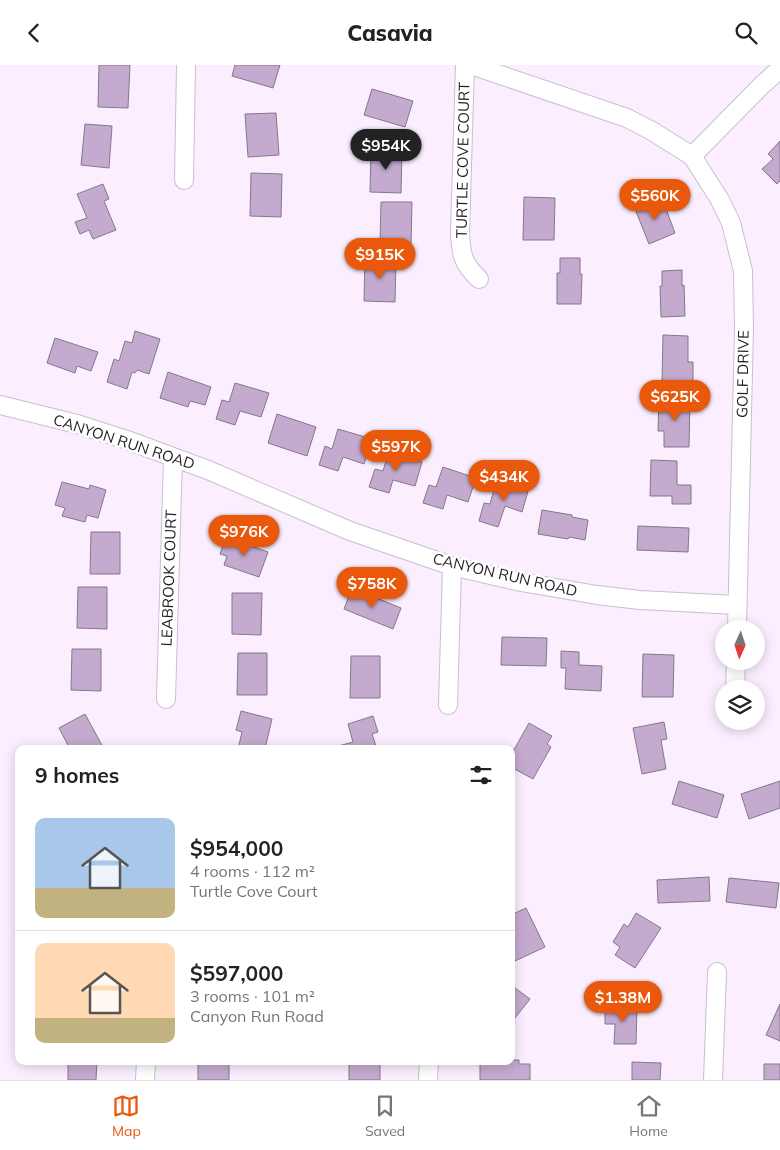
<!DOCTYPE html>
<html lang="en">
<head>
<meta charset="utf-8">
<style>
	:root { --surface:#fff; --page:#f2f2f2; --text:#222; --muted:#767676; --line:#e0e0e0; --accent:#ea580c }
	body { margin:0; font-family:Mulish,sans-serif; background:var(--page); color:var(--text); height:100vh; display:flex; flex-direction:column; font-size:19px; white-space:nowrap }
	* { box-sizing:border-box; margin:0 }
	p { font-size:16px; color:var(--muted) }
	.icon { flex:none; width:28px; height:28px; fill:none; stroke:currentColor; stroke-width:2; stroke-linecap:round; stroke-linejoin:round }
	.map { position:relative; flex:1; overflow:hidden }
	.details { position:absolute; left:15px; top:680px; width:500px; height:320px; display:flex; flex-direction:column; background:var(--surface); border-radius:10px; box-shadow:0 2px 12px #0003 }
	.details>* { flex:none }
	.needle { width:32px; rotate:183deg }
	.buttons { position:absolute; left:715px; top:555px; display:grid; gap:10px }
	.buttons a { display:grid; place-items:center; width:50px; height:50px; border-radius:50%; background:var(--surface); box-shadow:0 2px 12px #0003; font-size:25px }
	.price { position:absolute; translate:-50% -42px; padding:0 11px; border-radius:18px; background:var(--accent); color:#fff; font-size:16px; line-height:32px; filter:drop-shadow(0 1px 2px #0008) }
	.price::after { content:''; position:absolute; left:50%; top:30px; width:15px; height:11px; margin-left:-8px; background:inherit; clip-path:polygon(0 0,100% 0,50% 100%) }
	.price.on { background:#222; color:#fff }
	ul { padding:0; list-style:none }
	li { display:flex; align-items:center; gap:15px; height:125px; padding:0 20px }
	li+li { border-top:1px solid var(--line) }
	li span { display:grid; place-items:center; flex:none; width:140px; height:100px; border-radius:10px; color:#555 }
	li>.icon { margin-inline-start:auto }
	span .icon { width:60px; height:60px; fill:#fffc; stroke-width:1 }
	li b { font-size:21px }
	h2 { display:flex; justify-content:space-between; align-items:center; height:60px; padding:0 20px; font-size:21px }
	header { display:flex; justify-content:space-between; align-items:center; height:65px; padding:0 20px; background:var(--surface); font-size:22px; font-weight:800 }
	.dock { display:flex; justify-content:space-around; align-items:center; height:70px; border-top:1px solid var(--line); background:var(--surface); font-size:14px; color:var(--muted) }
	.dock a { display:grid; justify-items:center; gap:2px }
	.dock .on { color:var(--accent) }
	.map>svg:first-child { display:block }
</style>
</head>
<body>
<header><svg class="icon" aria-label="back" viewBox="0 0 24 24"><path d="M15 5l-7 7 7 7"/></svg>Casavia<svg class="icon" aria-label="search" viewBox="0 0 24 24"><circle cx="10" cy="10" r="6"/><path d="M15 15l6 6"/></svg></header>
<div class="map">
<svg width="780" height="1015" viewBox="0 0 780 1015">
	<rect width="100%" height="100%" fill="#faeeff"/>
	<path fill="#c4aacf" stroke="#837988" d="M 99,0 L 130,0 L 128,43 L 98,42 Z
		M 235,0 L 280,0 L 273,23 L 232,11 Z
		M 372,24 L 413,36 L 405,62 L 364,50 Z
		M 276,48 L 279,90 L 248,92 L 245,49 Z
		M 85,59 L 112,61 L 109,103 L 81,100 Z
		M 780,76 L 780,116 L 777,119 L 762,104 L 773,94 L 768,89 Z
		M 371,84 L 402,85 L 401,128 L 370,127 Z
		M 251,108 L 282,109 L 281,152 L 250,151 Z
		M 103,119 L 109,134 L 104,136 L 116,165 L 93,174 L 89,165 L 80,169 L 75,157 L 87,153 L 77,129 Z
		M 524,132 L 555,133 L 554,175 L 523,175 Z
		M 662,133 L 675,168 L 649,179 L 635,144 Z
		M 381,137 L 412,137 L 411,180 L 380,179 Z
		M 365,193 L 396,194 L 395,237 L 364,236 Z
		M 560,193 L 580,193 L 580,209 L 582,209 L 581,239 L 557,239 L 557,208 L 560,208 Z
		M 682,205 L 682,221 L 684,220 L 685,251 L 661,252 L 660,221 L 662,221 L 662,206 Z
		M 135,266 L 160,274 L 149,309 L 137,305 L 135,308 L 132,307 L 127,324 L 107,317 L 114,294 L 119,296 L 125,276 L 132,278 Z
		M 663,270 L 688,271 L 688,297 L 693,297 L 693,319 L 662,318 Z
		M 55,273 L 98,287 L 91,306 L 77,301 L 75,308 L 47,298 Z
		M 168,307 L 211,322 L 205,340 L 190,336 L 188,342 L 160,333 Z
		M 235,318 L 269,328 L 261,352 L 240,346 L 235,360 L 216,354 L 222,335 L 229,337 Z
		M 659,333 L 690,334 L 689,382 L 664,382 L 664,366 L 658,366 Z
		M 277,349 L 316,362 L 307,391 L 268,378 Z
		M 338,364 L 372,374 L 364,399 L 343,392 L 338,406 L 319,400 L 325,381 L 332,384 Z
		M 389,386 L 422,397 L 415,421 L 393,415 L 389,428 L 369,422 L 375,404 L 383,406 Z
		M 651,395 L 677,396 L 677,420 L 691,420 L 691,439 L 672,439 L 672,431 L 650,431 Z
		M 443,402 L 476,413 L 468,437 L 447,430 L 443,444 L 423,438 L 429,420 L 436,422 Z
		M 497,414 L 529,423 L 522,447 L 505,441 L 498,462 L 479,456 L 484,438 L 490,439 Z
		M 62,417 L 89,424 L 90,420 L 106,425 L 98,453 L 87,450 L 85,457 L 62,451 L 65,443 L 55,440 Z
		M 542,445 L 572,450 L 572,452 L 588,455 L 585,475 L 569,472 L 568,474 L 538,469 Z
		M 638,461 L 689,463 L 688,487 L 637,485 Z
		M 91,467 L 120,467 L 120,509 L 90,509 Z
		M 226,472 L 268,487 L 259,512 L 224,500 L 227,491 L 220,489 Z
		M 78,522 L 107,522 L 107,564 L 77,563 Z
		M 352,523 L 401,543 L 393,564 L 344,544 Z
		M 232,528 L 262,528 L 261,570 L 232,569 Z
		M 502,572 L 547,573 L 546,601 L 501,600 Z
		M 72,584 L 101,584 L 101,626 L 71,625 Z
		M 561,586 L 579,587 L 579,600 L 602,601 L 601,626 L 565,624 L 566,603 L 561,603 Z
		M 238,588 L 267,588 L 267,630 L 237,630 Z
		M 643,589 L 674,590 L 673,632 L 642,632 Z
		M 351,591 L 380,591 L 380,633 L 350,633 Z
		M 241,646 L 272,654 L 265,684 L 238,684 L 242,667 L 236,665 Z
		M 85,649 L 104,684 L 70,684 L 59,663 Z
		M 373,651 L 378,667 L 372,669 L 377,684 L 335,684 L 335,682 L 353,677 L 348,659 Z
		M 664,657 L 667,674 L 661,675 L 666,704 L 642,709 L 633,663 Z
		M 529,658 L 552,671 L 547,679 L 551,682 L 533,714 L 511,702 L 511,690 Z
		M 679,716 L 724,730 L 717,753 L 672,739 Z
		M 780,716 L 780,743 L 749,754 L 741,729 Z
		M 709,812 L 710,836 L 658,838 L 657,815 Z
		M 729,813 L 779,818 L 776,843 L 726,837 Z
		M 526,843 L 545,882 L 515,896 L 511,888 L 511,850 Z
		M 636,848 L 661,863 L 635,903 L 615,890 L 620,882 L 613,877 L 624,859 L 628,862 Z
		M 511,920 L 530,934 L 511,958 Z
		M 780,939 L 780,976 L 766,970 Z
		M 605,941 L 637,942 L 636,979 L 614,979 L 615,959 L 605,959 Z
		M 511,995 L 519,995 L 519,999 L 530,999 L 530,1015 L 480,1015 L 480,996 L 511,996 Z
		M 68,996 L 97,996 L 96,1015 L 68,1015 Z
		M 198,996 L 229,996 L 229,1015 L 198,1015 Z
		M 349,996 L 380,996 L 380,1015 L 349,1015 Z
		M 632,997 L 661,998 L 660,1015 L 632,1015 Z
		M 764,999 L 780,999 L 780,1015 L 764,1015 Z"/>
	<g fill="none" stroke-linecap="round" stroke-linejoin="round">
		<g stroke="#cabecf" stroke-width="20">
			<path id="minor" d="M 465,0 L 460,168 C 461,190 463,199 479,214
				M 471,0 L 627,53 L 652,66 L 692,91 L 720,135 L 731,158 L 743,206 L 744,263 L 737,564
				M 692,91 L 762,20 L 780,4
				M 184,115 L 186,0
				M 0,340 L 77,359 L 127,375 L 208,405 L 350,466 L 452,501 L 521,517 L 597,530 L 640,535 L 737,540
				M 735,624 L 736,596
				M 166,634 L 173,392
				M 448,640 L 452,501
				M 145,1015 L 146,996
				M 428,1015 L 429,996
				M 713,1015 L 717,907"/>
		</g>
		<use href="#minor" stroke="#fff" stroke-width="18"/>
	</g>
	<g text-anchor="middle" stroke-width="5" stroke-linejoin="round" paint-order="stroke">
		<g font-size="15" fill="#221e24" stroke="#fff">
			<text transform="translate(463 95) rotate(-89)" y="5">TURTLE COVE COURT</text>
			<text transform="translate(743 309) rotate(-89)" y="5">GOLF DRIVE</text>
			<text transform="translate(124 377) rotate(18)" y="5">CANYON RUN ROAD</text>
			<text transform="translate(505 510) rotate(13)" y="5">CANYON RUN ROAD</text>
			<text transform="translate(169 513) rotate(-88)" y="5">LEABROOK COURT</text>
		</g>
	</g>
</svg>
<div class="buttons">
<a><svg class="needle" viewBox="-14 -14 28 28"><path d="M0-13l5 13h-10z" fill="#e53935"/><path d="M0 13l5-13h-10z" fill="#767676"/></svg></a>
<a><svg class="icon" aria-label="layers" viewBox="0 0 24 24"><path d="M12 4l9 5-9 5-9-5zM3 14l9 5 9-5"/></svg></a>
</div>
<b class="price on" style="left:386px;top:106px">$954K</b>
<b class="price" style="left:655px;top:156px">$560K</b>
<b class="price" style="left:380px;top:215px">$915K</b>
<b class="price" style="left:675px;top:357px">$625K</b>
<b class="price" style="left:396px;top:407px">$597K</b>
<b class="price" style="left:504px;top:437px">$434K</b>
<b class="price" style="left:244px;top:492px">$976K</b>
<b class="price" style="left:372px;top:544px">$758K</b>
<b class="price" style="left:623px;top:958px">$1.38M</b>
<section class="details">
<h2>9 homes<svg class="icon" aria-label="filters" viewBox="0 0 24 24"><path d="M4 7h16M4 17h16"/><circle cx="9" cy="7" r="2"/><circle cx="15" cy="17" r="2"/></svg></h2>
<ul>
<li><span style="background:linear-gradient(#a9c7e8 70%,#c2b280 0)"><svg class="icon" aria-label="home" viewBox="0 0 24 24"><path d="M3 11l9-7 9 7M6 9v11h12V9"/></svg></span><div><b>$954,000</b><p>4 rooms · 112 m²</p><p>Turtle Cove Court</p></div></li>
<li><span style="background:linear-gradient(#ffd9b3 75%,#c2b280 0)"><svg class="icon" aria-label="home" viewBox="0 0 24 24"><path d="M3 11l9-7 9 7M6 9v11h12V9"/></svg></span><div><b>$597,000</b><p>3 rooms · 101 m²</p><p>Canyon Run Road</p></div></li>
</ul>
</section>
</div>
<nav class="dock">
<a class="on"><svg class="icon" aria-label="map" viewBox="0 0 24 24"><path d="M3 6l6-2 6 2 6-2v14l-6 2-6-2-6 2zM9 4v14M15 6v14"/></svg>Map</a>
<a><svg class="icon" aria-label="saved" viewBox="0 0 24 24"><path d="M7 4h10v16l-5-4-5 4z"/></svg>Saved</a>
<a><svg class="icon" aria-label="home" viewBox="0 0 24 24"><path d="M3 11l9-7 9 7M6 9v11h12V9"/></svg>Home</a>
</nav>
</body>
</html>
